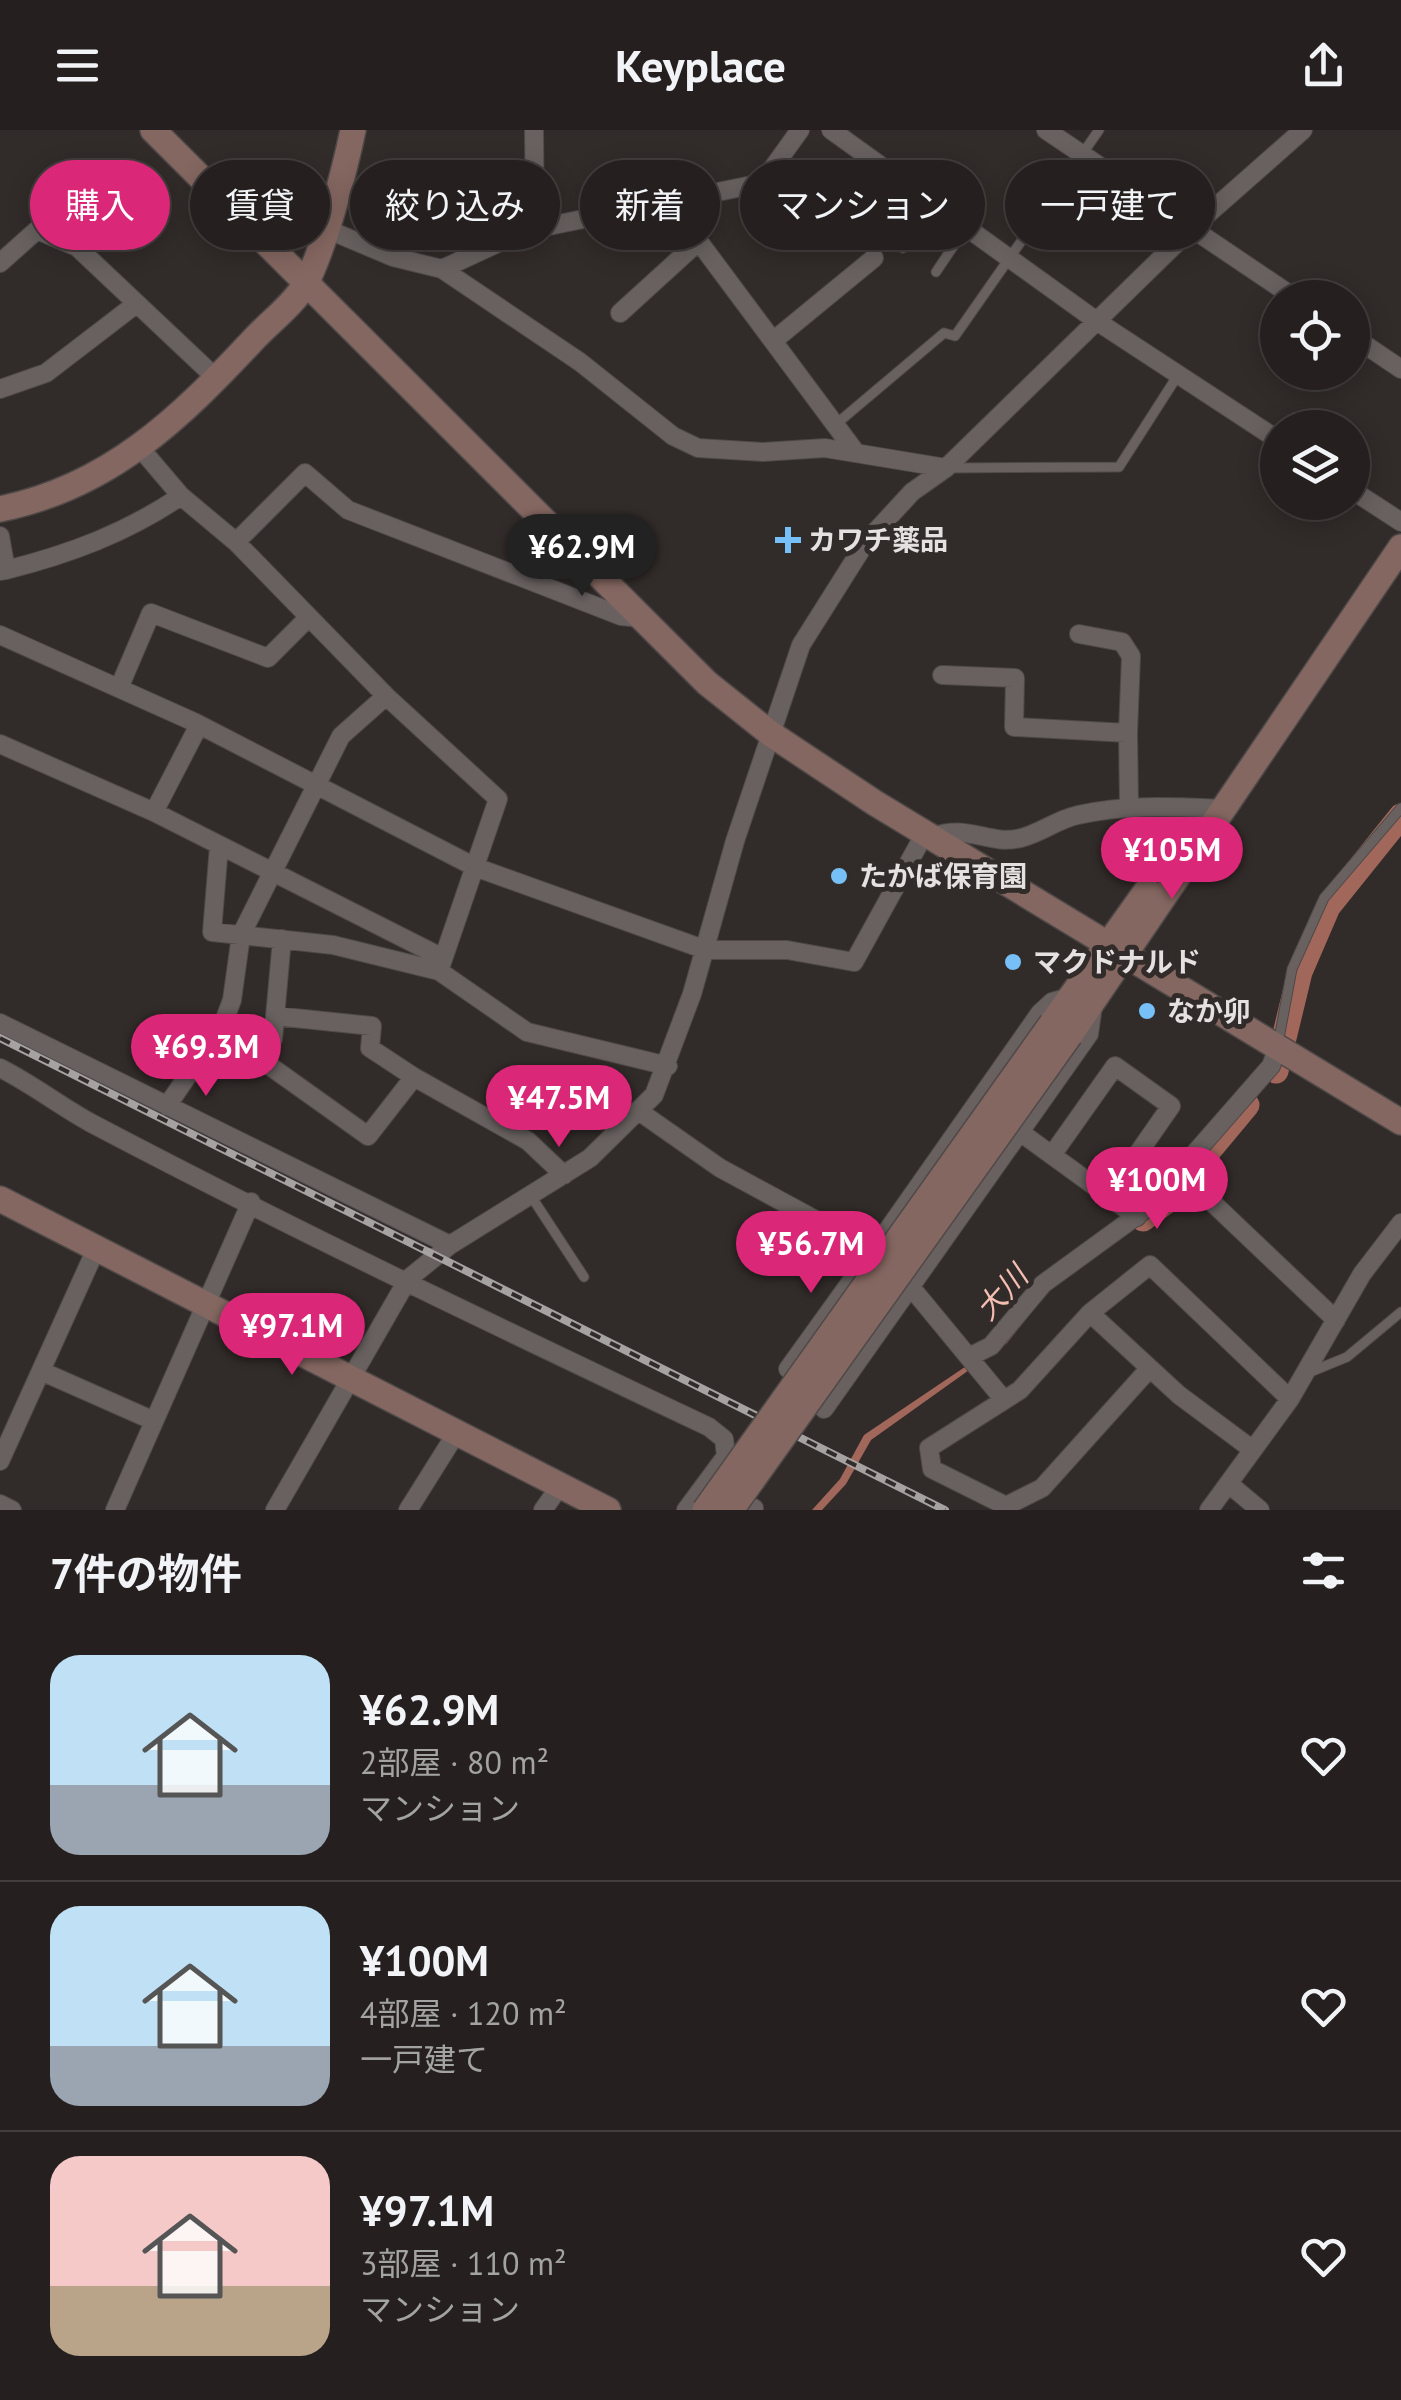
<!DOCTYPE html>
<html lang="ja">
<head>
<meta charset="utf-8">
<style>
	:root { --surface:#25201f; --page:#312d2c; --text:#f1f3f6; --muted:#a3a3a4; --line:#423e3d; --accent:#db2777 }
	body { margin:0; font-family:"PT Sans","Noto Sans JP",sans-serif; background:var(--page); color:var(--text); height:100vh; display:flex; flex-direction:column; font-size:38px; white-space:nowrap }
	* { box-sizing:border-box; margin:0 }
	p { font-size:32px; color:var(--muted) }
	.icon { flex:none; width:55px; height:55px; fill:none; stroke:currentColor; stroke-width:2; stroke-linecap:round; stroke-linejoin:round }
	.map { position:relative; height:1380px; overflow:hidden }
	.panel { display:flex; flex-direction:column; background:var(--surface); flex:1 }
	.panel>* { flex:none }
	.top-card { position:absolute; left:30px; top:30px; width:1342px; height:90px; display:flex; gap:20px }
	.buttons { position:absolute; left:1260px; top:150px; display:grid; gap:20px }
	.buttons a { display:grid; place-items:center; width:110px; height:110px; border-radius:50%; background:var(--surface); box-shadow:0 5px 25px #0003,0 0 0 2px var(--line); font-size:50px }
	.price { position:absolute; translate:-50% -85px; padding:0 22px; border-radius:35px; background:var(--accent); color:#fff; font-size:32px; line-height:65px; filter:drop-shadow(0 2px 5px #0008) }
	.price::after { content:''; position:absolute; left:50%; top:60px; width:30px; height:22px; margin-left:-15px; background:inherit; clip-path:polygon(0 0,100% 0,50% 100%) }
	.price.selected { background:#222; color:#fff }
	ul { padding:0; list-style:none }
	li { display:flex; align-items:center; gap:30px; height:250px; padding:0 50px }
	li+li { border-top:2px solid var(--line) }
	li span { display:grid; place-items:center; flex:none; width:280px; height:200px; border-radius:30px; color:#555 }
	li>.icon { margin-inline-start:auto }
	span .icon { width:120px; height:120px; fill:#fffc; stroke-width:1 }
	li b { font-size:42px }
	h2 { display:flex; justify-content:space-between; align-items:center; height:120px; padding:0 50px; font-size:42px }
	.tag { padding:0 35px; border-radius:45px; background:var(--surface); box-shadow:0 5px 25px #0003,0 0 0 2px var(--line); font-size:35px; line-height:90px }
	.tag.selected { background:var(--accent); color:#fff }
	header { display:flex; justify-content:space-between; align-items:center; height:130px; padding:0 50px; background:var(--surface); font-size:45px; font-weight:600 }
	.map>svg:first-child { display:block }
</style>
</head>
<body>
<header><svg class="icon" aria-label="menu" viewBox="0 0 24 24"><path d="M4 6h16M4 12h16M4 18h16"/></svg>Keyplace<svg class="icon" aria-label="share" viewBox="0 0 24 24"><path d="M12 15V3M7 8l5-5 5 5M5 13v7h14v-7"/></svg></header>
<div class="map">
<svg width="1401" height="1380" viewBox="0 0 1401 1380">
	<rect width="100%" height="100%" fill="#312b29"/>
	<path fill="#a2675b" d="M 1167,1068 L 1170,1072 L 1050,1159 L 1007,1213 L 871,1310 L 846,1354 L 822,1380 L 812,1380 L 840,1349 L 864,1305 L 999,1214 L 1046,1157 Z"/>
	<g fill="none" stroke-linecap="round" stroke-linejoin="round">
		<path stroke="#a2675b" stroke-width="25" d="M 1276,941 L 1300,842 L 1328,777 L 1401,686
			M 1143,1089 L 1167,1071 L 1247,975"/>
		<g stroke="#4e4948" stroke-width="11">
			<path id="lane" d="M 903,118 L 932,72
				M 936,142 L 967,96
				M 835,295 L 944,203 L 955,206 L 1099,0
				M 948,338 L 1119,337 L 1178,245
				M 1278,914 L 1292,839 L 1324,768 L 1401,678
				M 531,1066 L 584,1147
				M 1308,1243 L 1347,1227 L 1401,1182"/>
		</g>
		<g stroke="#4e4948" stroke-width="20">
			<path id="street" d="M 534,0 L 535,98
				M 831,0 L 1098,192 L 1278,310
				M 1046,0 L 1295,168
				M 668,70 L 854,320
				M 228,76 L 265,73 L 393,127 L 442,139 L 580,232 L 673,306 L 698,318 L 763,322 L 825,318 L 946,338
				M 0,133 L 37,100 L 77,117 L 217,249
				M 442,139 L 524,101 L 762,53 L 800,0
				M 620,183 L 699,111
				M 1352,206 L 1401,239
				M 773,211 L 874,128
				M 0,259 L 46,243 L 136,174
				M 141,319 L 181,366
				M 1352,360 L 1401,392
				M 0,406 L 6,440 L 0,441
				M 6,440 C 70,424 126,403 181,366 L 236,412
				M 1079,504 L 1122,512 L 1131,526 L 1128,603
				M 0,505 L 194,592 L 475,737 L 706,820 L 787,820 L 854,832 L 925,703
				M 942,545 L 1015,548 L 1014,597 L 1128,603 L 1129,675
				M 119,558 L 151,483 L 268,528 L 309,487
				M 386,566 L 498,669 L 439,841 L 527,902 L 668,936
				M 0,614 L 154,682 L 443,828
				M 154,682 L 199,595
				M 931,707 C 970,693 987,716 1021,708 C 1041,703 1058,689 1078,685 C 1127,674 1174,677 1224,679
				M 219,716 L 212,802 L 333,815 L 439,841
				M 275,886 L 372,896 L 370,918 L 414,947 L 368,1006 L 260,929 L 273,909 L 282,809
				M 0,893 L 450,1115
				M 0,938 C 32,954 60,976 91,993 C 294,1100 502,1199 709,1297 L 724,1309 L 726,1326 L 686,1380
				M 414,947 L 528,1011 L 564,1045
				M 167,976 L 223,894 L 232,870 L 241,805 L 341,606 L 386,566 L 236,412 L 305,343 L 348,380 L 621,486 L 640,488
				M 640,982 L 720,1038 L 873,1121 L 1040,883 L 1052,872 L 1070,867
				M 1020,1002 L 1137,1087
				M 1052,1025 L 1115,936 L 1171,976 L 1109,1065
				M 1197,1058 L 1336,1190
				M 910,1156 L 1004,1270
				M 1090,1183 L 1150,1135 L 1290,1269
				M 971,1226 L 991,1216 L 1043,1154 L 1146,1079 L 1271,936 L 1278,917
				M 788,1239 L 873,1121
				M 1149,1239 L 1042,1358 L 1006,1376 L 932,1339 L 929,1318 L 1020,1260 L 1090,1183 L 1179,1265 L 1253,1320
				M 41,1241 L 154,1291
				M 824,1279 L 1089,904 L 1093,876
				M 0,1331 L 96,1119
				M 1229,1354 L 1260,1380
				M 0,1374 L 12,1380
				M 115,1380 L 251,1072
				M 275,1380 L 408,1149 L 450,1115 L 590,1028 L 654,965 L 692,864 L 735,711 L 801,515 L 866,412 L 912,362 L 946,338 L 1192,98 L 1303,0
				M 408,1380 L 457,1302
				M 543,1380 L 560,1356
				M 752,1380 L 754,1378
				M 1209,1380 L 1290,1269 L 1362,1144 L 1401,1093"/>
		</g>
		<g stroke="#4e4948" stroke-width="28">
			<path id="secondary" d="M 153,0 L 707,553 L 771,604 L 875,673 L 1401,992
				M 0,379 C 110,357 180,288 254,209 C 270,192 295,173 306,153 C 324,119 345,39 353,0
				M 1052,893 L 1147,760
				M 1070,905 L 1401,417
				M 0,1069 L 608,1380"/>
		</g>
		<use href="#lane" stroke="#686160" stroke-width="9"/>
		<use href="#street" stroke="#686160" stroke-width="18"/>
		<use href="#secondary" stroke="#856761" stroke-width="25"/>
		<g stroke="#a7a2a2" stroke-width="8">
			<path id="rail" d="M 0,908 L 945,1380"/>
		</g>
		<use href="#rail" stroke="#312b29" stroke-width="4" stroke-dasharray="11" stroke-linecap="butt"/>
		<g stroke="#4e4948" stroke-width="28" stroke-linecap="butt">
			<path id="secondary-bridge" d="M 705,1380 L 1052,893
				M 731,1380 L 1070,905"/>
		</g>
		<use href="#secondary-bridge" stroke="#856761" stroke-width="25"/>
	</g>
	<g fill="#77c0f7" stroke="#312b29" stroke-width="4">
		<path d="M783 395h10v10h10v10h-10v10h-10v-10h-10v-10h10z"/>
		<circle cx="839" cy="746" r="10"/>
		<circle cx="1013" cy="832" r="10"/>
		<circle cx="1147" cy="881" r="10"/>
	</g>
	<g text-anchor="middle" stroke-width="10" stroke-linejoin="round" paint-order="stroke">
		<g font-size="28" font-weight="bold" fill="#e5e1e1" stroke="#312b29" text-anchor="start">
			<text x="808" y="420">カワチ薬品</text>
			<text x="859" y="756">たかば保育園</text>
			<text x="1033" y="842">マクドナルド</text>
			<text x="1167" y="891">なか卯</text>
		</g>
		<g font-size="30" font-style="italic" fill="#f4beb2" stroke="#312b29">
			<text transform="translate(1002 1163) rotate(-48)" y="10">大川</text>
		</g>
	</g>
</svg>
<div class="buttons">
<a><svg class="icon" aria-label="locate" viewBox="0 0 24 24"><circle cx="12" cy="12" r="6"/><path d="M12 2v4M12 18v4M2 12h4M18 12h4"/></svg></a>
<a><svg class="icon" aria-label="layers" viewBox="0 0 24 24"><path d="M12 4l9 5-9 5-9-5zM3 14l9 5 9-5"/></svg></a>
</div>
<b class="price selected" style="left:582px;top:469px">¥62.9M</b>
<b class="price" style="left:1172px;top:772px">¥105M</b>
<b class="price" style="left:206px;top:969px">¥69.3M</b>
<b class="price" style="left:559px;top:1020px">¥47.5M</b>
<b class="price" style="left:1157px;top:1102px">¥100M</b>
<b class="price" style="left:811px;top:1166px">¥56.7M</b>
<b class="price" style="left:292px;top:1248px">¥97.1M</b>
<div class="top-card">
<a class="tag selected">購入</a>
<a class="tag">賃貸</a>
<a class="tag">絞り込み</a>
<a class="tag">新着</a>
<a class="tag">マンション</a>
<a class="tag">一戸建て</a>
</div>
</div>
<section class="panel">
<h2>7件の物件<svg class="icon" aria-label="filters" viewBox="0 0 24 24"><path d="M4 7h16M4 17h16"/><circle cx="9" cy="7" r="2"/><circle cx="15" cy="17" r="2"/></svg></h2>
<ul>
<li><span style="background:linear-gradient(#bfe0f5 65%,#9aa5b1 0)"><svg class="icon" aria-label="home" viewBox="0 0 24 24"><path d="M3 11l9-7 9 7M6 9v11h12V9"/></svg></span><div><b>¥62.9M</b><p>2部屋 · 80 m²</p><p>マンション</p></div><svg class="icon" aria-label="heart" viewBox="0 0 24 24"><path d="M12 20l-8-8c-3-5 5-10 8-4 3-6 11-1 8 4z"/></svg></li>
<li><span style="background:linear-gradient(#bfe0f5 70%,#9aa5b1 0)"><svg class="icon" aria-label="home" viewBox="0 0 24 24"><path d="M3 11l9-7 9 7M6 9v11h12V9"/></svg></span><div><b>¥100M</b><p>4部屋 · 120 m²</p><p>一戸建て</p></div><svg class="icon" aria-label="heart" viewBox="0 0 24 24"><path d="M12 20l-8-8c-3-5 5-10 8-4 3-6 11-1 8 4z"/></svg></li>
<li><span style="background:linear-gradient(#f6c9c9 65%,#b9a48a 0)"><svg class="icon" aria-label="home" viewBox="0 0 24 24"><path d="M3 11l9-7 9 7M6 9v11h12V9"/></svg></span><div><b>¥97.1M</b><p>3部屋 · 110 m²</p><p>マンション</p></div><svg class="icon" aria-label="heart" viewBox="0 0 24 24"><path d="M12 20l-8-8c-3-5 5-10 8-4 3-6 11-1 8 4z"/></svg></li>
</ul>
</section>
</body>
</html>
